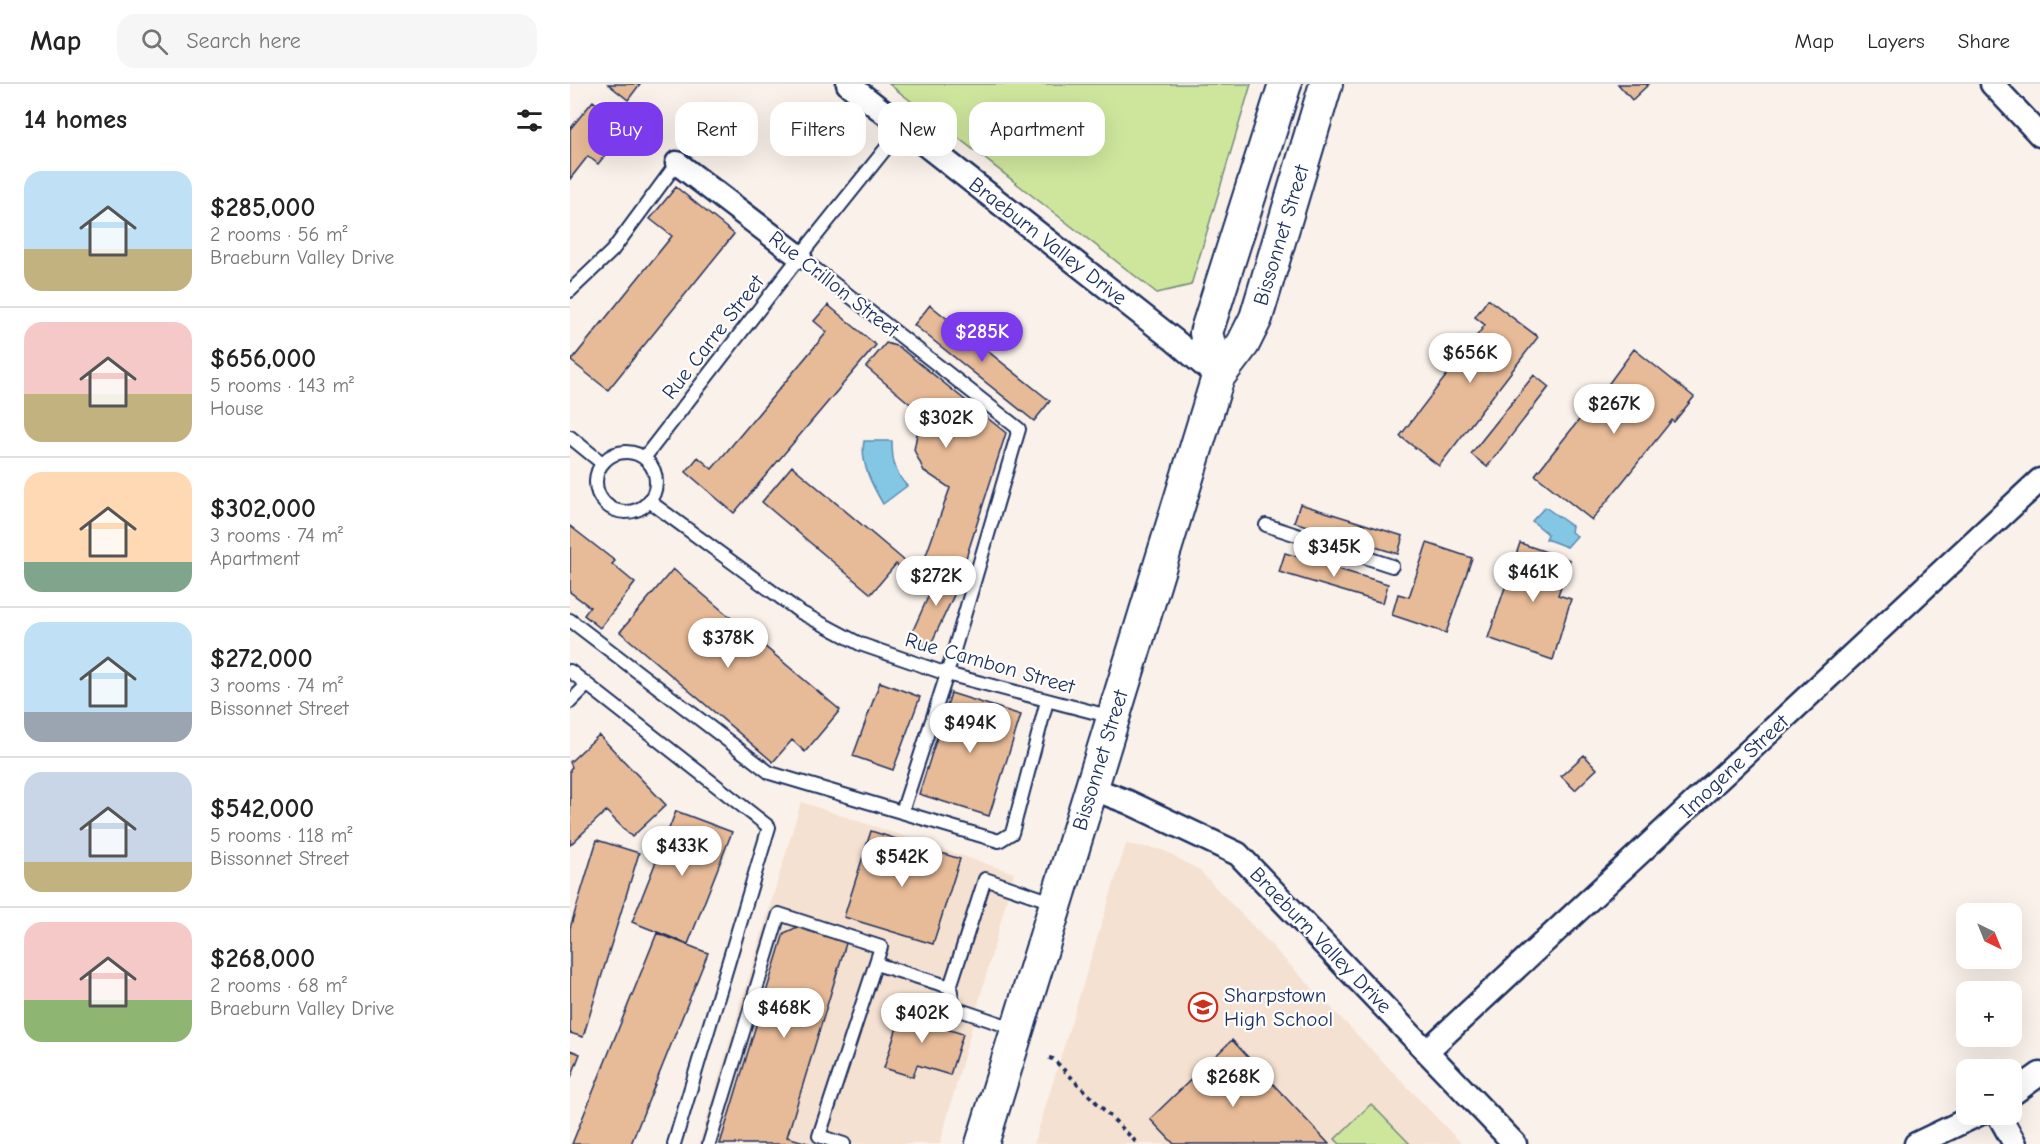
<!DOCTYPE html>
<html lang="en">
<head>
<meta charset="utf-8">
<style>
	:root { --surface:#fff; --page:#f6f6f6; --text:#222; --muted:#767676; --line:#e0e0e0; --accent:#7c3aed }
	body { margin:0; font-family:"Comic Neue",sans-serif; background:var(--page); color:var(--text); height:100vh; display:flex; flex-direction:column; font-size:22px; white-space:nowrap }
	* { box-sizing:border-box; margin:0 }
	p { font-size:20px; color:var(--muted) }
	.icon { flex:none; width:33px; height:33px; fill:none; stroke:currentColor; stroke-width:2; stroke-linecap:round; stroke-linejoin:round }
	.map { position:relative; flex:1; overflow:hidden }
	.sheet { display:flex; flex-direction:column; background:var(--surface); width:570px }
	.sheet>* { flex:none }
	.guide { position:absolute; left:18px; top:18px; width:570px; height:54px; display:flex; gap:12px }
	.needle { width:39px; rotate:137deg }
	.buttons { position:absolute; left:1386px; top:819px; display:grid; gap:12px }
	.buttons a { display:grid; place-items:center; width:66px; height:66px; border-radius:12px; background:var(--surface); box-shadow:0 6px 24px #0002; font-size:30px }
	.price { position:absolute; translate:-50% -51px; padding:0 14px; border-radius:21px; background:#fff; color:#222; font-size:20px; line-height:39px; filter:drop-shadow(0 2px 3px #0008) }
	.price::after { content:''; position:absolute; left:50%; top:36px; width:18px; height:14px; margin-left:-9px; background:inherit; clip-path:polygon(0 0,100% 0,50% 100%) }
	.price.current { background:var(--accent); color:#fff }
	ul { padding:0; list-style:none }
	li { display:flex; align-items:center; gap:18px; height:150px; padding:0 24px }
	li+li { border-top:2px solid var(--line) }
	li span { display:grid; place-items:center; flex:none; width:168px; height:120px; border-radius:18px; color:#555 }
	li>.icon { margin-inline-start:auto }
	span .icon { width:72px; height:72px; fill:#fffc; stroke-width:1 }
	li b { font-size:26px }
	h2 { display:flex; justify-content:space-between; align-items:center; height:72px; padding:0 24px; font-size:26px }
	.chip { padding:0 21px; border-radius:18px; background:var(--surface); box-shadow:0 6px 24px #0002; font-size:21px; line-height:54px }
	.chip.current { background:var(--accent); color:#fff }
	header { display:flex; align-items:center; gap:36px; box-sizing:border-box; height:84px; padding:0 30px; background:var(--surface); border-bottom:2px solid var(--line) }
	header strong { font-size:28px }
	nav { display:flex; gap:33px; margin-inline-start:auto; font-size:21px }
	.search { width:420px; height:54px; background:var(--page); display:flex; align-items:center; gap:15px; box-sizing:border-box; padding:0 21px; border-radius:18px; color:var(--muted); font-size:22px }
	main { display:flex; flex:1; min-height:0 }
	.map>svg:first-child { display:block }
</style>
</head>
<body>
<header>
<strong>Map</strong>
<div class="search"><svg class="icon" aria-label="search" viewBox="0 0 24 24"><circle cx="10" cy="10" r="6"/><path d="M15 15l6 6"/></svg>Search here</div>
<nav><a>Map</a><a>Layers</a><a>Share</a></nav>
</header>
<main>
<section class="sheet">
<h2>14 homes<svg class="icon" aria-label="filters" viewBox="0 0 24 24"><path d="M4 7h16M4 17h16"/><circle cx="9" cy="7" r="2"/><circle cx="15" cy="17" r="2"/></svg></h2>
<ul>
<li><span style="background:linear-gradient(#bfe0f5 65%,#c2b280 0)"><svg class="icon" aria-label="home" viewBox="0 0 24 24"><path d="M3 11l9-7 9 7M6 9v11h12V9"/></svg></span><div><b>$285,000</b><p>2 rooms · 56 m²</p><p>Braeburn Valley Drive</p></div></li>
<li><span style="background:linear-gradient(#f6c9c9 60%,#c2b280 0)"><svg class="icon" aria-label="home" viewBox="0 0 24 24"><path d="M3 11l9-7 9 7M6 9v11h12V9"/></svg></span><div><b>$656,000</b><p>5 rooms · 143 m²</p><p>House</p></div></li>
<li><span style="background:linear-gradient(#ffd9b3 75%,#7fa58c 0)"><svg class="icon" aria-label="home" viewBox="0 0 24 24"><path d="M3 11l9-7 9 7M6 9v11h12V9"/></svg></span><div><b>$302,000</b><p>3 rooms · 74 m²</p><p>Apartment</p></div></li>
<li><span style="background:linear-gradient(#bfe0f5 75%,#9aa5b1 0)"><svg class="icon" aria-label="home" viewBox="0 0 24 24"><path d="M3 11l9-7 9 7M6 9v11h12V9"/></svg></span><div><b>$272,000</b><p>3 rooms · 74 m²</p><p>Bissonnet Street</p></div></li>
<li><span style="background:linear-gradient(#c9d6e8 75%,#c2b280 0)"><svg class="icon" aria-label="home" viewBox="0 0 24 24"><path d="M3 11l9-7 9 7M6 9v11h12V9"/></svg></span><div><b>$542,000</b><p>5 rooms · 118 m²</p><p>Bissonnet Street</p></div></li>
<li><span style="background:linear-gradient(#f6c9c9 65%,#8fb573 0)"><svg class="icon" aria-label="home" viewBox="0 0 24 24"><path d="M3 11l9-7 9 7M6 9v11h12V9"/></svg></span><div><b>$268,000</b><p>2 rooms · 68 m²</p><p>Braeburn Valley Drive</p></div></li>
</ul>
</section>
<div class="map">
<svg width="1470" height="1060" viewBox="0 0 1470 1060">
	<rect width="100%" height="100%" fill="#faf1ea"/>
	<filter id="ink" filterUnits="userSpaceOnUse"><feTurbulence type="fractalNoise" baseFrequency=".0167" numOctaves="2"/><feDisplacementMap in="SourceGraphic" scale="12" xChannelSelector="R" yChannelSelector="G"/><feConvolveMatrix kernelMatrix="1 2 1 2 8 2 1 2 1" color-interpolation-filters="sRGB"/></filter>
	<g filter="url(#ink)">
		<path fill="#f5e1d1" d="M 231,718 L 444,789 L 370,1060 L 129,1060 Z
			M 556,760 L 593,766 L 629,786 L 892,1060 L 464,1060 Z"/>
		<path fill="#cee69c" stroke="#748a7d" stroke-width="1.5" d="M 319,0 L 681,0 L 621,201 L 587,209 Z
			M 801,1020 L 840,1060 L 770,1060 L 765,1055 Z"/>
		<path fill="#84c7e5" stroke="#5a8aaf" stroke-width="1.5" d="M 294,357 L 322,357 C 322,376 324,388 337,402 L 313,420 C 302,401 290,379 294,357 Z
			M 975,423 L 1002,442 L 1001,448 L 1007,452 L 997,463 L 976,455 L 978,450 L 962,437 Z"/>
		<path fill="#e8bb98" stroke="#1b2f5e" stroke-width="1.5" d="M 38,0 L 70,0 L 58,16 Z
			M 1048,0 L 1079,0 L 1062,16 Z
			M 23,17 L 57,44 L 28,80 L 18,72 L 0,95 L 0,45 Z
			M 106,103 L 164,150 L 38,306 L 1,277 L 102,152 L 80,135 Z
			M 918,215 L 968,253 L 869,382 L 830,352 L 915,241 L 905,233 Z
			M 258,221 L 306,261 L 164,429 L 116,388 L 128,373 L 142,385 L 257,248 L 244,237 Z
			M 360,221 L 480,317 L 464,337 L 344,241 Z
			M 316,259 L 329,263 L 436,349 L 395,477 L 387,486 L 355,474 L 380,404 L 354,387 L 344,366 L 351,329 L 296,283 Z
			M 1064,265 L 1124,313 L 1104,338 L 1102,336 L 1022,436 L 965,391 L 1013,331 L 1018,335 L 1029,320 L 1026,317 Z
			M 964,291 L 979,303 L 917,383 L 901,370 Z
			M 222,382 L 342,483 L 337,489 L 326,480 L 301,510 L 192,418 Z
			M 730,420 L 833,452 L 828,470 L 724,438 Z
			M 0,442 L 45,477 L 42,480 L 65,499 L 30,544 L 14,531 L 20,523 L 0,508 Z
			M 857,459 L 902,474 L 876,549 L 822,531 L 828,510 L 839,513 Z
			M 950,459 L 1000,476 L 988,511 L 1001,515 L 983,576 L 918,554 Z
			M 715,469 L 818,500 L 813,519 L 709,488 Z
			M 372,482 L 393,492 L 359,564 L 339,555 Z
			M 103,485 L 270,626 L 235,668 L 222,656 L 203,678 L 50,548 Z
			M 310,598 L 350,613 L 323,686 L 283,672 Z
			M 381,609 L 451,631 L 419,732 L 349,710 Z
			M 29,651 L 96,721 L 62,753 L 36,727 L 0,761 L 0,685 L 2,683 L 0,678 Z
			M 1014,671 L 1027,685 L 1005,706 L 991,692 Z
			M 106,727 L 162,748 L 118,860 L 62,838 Z
			M 301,747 L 390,775 L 363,860 L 274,833 Z
			M 27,756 L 69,769 L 13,953 L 0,949 L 0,844 Z
			M 230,842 L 277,856 L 217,1053 L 241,1060 L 150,1060 L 214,849 Z
			M 87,849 L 138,869 L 61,1060 L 2,1060 Z
			M 335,918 L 363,927 L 360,940 L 393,950 L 380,991 L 347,981 L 343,993 L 314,984 Z
			M 662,956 L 759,1060 L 604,1060 L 580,1035 Z
			M 0,966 L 10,970 L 0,996 Z"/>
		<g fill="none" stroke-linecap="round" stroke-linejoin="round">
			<g stroke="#1b2f5e" stroke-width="16">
				<path id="lane" d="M 230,173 L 449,345 L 377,590 L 332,728
					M 0,207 L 42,167 L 107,79
					M 0,353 L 32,379
					M26 398a30 30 0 1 1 60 0a30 30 0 1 1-60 0Z
					M 74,374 L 241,158 L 333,43
					M 79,417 L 230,528 L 290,560 L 377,590 L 542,633
					M 696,441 L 822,482
					M 0,536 L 200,689 L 429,757 L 442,749 L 477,617
					M 0,587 L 199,743 L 104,1060
					M 0,618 L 17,601
					M 306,880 L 380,903
					M 446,945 L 384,924 L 380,903 L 415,795 L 485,819
					M 139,1060 L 209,830 L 311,863 L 249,1052 L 274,1060"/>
			</g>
			<g stroke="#1b2f5e" stroke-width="27">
				<path id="street" d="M 278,0 L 604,256 L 648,293
					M 1422,0 L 1470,51
					M 107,79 L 230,173
					M 521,704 L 558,718 L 668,770 L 945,1060
					M 857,967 L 1470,396
					M 1442,1010 L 1470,990
					M 1428,1030 L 1445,1060
					M 1346,1060 L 1409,1030"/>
			</g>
			<g stroke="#1b2f5e" stroke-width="36">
				<path id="secondary" d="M 648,293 L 636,249 L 715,0
					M 412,1060 L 648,293 L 673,260 L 686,234 L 756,0"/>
			</g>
			<path stroke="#1b2f5e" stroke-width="4" stroke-dasharray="4.5 4.5" stroke-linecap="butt" d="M 479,974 L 483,975 L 568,1060"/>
			<use href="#lane" stroke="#fff" stroke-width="12"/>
			<use href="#street" stroke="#fff" stroke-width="22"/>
			<use href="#secondary" stroke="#fff" stroke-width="32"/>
		</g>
	</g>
	<defs>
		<g id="school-ring" transform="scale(1.5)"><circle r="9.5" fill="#fff" stroke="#c8321e" stroke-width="1.5"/><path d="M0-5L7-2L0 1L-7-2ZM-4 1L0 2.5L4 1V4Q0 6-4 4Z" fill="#c8321e"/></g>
	</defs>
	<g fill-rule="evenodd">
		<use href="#school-ring" x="633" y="923"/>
	</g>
	<g text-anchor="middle" stroke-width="4.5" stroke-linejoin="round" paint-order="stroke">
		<g font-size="21" fill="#1b2f5e" stroke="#fff">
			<text transform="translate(711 151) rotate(-73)" y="7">Bissonnet Street</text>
			<text transform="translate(478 157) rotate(38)" y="7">Braeburn Valley Drive</text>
			<text transform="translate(264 200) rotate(38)" y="7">Rue Crillon Street</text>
			<text transform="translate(143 253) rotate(-52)" y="7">Rue Carre Street</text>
			<text transform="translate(420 579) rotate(16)" y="7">Rue Cambon Street</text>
			<text transform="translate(530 676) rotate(-73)" y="7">Bissonnet Street</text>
			<text transform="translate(1164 682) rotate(-43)" y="7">Imogene Street</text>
			<text transform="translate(751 856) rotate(46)" y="7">Braeburn Valley Drive</text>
		</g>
		<g font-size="21" fill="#1b2f5e" stroke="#fff" text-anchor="start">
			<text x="654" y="918">Sharpstown<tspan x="654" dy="24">High School</tspan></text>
		</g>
	</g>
</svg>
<div class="buttons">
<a><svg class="needle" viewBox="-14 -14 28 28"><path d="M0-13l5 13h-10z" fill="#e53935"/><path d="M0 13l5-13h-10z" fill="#767676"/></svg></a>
<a>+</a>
<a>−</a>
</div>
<b class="price current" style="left:412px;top:279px">$285K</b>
<b class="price" style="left:900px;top:300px">$656K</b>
<b class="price" style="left:1044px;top:351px">$267K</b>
<b class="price" style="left:376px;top:365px">$302K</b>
<b class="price" style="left:764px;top:494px">$345K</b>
<b class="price" style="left:963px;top:519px">$461K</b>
<b class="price" style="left:366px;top:523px">$272K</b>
<b class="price" style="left:158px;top:585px">$378K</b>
<b class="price" style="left:400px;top:670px">$494K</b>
<b class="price" style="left:112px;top:793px">$433K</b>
<b class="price" style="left:332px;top:804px">$542K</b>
<b class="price" style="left:214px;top:955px">$468K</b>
<b class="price" style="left:352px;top:960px">$402K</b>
<b class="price" style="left:663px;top:1024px">$268K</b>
<div class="guide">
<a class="chip current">Buy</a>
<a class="chip">Rent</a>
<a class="chip">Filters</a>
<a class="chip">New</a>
<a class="chip">Apartment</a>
</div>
</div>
</main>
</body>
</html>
